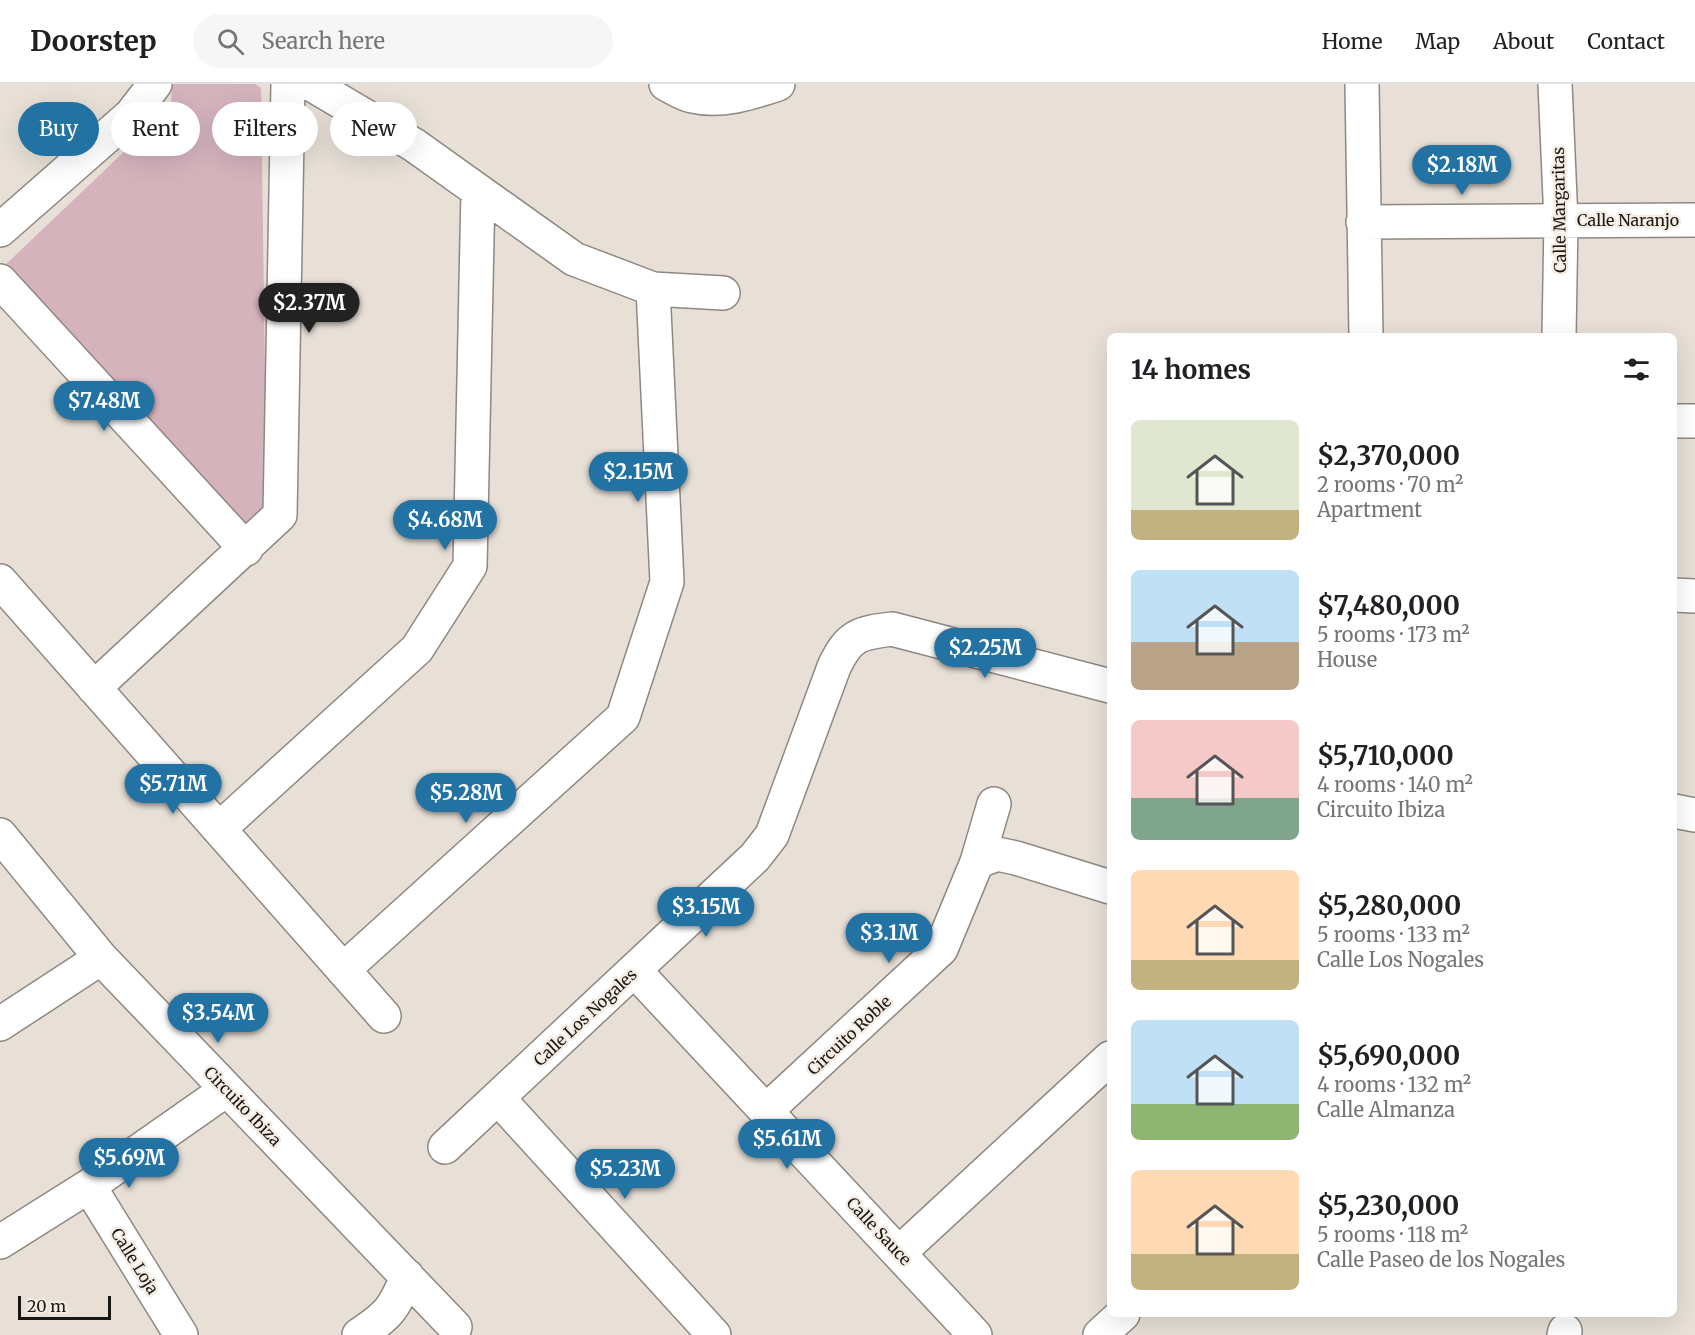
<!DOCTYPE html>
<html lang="en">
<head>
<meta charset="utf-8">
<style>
	:root { --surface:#fff; --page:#f6f6f6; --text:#202124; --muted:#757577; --line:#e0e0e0; --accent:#2272a4 }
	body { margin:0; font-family:Merriweather,serif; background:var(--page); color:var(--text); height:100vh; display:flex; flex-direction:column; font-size:22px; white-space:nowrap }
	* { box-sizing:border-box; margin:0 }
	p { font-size:20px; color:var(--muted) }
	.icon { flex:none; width:33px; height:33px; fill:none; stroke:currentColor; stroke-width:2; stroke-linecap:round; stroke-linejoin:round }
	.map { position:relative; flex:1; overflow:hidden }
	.details { position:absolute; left:1107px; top:249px; width:570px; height:984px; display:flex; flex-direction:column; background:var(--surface); border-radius:9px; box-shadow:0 6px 24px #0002 }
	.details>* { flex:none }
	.top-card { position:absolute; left:18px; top:18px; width:570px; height:54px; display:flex; gap:12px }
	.scale { position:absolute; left:18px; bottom:15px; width:93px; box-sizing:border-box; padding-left:6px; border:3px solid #191714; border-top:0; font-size:16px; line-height:21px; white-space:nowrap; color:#191714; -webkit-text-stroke:4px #f5ede4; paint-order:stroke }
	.price { position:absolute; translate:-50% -51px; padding:0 14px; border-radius:21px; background:var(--accent); color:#fff; font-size:20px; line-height:39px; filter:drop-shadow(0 2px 3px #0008) }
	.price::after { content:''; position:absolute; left:50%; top:36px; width:18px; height:14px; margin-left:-9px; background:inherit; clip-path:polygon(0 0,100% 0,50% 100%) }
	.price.active { background:#222; color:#fff }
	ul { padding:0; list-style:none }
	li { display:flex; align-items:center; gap:18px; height:150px; padding:0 24px }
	li span { display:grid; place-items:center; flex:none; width:168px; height:120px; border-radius:9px; color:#555 }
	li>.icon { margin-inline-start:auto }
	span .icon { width:72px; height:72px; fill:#fffc; stroke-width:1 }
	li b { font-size:26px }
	h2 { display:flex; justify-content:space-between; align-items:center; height:72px; padding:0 24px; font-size:26px }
	.chip { padding:0 21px; border-radius:27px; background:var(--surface); box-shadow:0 6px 24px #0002; font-size:21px; line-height:54px }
	.chip.active { background:var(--accent); color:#fff }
	header { display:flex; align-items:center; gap:36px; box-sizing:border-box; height:84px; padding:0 30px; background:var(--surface); border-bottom:2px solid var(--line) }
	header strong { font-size:28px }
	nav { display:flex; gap:33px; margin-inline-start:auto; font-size:21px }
	.search { width:420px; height:54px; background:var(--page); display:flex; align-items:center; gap:15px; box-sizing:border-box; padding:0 21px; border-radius:33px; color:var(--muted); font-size:22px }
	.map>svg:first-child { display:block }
</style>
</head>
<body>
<header>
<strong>Doorstep</strong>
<div class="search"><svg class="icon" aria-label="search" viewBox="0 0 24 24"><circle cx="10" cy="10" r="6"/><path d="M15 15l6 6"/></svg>Search here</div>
<nav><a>Home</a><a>Map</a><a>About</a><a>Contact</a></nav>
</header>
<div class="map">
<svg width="1695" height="1251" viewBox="0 0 1695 1251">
	<rect width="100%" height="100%" fill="#e8e0d7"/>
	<path fill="#d5b3bd" d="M 172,0 L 255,0 L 261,4 L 267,430 L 251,446 L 4,182 L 171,23 Z"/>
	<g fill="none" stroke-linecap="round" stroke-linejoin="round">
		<g stroke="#8f8880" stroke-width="36">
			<path id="minor" d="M 311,0 L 414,61 L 574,175 L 653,205 L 723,209
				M 666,0 C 674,4 683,10 692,12 C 721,19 751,9 778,0
				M 1362,0 L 1366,252
				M 1555,0 L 1561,137 L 1559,252
				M 1363,138 L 1695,136
				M 0,146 L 131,31 L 155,0
				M 0,197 L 246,465
				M 1674,337 L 1695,337
				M 0,497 L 384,932
				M 1674,511 L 1695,512
				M 94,604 L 280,431 L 288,0
				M 1674,727 L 1695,731
				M 219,745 L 417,565 L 470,482 L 478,107
				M 0,751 L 101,874 L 455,1243
				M 977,778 L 997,770 L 1016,774 L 1110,803
				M 343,886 L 623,633 L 667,498 L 653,205
				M 635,887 L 975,1251
				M 0,940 L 101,874
				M 498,1014 L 714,1251
				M 767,1026 L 941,865 L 977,778 L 994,720
				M 445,1063 L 755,773 L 772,751 L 834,583 C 849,551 859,549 892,545 L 1110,602
				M 89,1102 L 181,1251
				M 0,1158 L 89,1102 L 226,1006
				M 899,1169 L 1110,974
				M 359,1251 C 388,1232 395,1224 407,1192
				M 1100,1251 L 1123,1230
				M 1564,1251 L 1565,1247"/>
		</g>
		<use href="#minor" stroke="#fff" stroke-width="33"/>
	</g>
	<g text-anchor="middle" stroke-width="5" stroke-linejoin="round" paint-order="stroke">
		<g font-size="16" fill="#191714" stroke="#f5ede4">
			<text transform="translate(1559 126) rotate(-91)" y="6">Calle Margaritas</text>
			<text x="1628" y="142">Calle Naranjo</text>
			<text transform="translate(585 933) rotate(-43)" y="6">Calle Los Nogales</text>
			<text transform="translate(849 951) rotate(-43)" y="6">Circuito Roble</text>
			<text transform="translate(243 1022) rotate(46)" y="6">Circuito Ibiza</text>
			<text transform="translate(879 1147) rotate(47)" y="6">Calle Sauce</text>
			<text transform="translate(135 1177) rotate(58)" y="6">Calle Loja</text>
		</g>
	</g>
</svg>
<div class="scale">20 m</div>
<b class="price" style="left:1462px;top:112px">$2.18M</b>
<b class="price active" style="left:309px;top:250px">$2.37M</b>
<b class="price" style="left:104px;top:348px">$7.48M</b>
<b class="price" style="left:638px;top:419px">$2.15M</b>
<b class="price" style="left:445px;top:467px">$4.68M</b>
<b class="price" style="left:985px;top:595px">$2.25M</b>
<b class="price" style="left:173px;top:731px">$5.71M</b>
<b class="price" style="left:466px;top:740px">$5.28M</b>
<b class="price" style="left:706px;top:854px">$3.15M</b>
<b class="price" style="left:889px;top:880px">$3.1M</b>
<b class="price" style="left:218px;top:960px">$3.54M</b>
<b class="price" style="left:787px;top:1086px">$5.61M</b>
<b class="price" style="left:129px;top:1105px">$5.69M</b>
<b class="price" style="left:625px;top:1116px">$5.23M</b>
<div class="top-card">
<a class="chip active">Buy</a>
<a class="chip">Rent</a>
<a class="chip">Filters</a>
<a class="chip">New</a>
</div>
<section class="details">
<h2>14 homes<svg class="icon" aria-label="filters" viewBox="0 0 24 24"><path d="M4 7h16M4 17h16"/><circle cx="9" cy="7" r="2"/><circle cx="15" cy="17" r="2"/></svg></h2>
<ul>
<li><span style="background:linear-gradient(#dfe7d0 75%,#c2b280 0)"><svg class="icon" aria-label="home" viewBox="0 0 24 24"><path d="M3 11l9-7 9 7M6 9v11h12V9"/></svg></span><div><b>$2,370,000</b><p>2 rooms · 70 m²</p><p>Apartment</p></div></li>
<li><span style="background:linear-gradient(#bfe0f5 60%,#b9a48a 0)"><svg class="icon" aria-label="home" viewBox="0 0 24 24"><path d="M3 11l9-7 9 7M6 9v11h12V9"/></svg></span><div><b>$7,480,000</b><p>5 rooms · 173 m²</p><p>House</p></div></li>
<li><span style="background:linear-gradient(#f6c9c9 65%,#7fa58c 0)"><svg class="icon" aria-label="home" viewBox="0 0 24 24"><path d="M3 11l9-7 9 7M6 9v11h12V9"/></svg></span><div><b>$5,710,000</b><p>4 rooms · 140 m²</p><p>Circuito Ibiza</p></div></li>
<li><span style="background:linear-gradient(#ffd9b3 75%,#c2b280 0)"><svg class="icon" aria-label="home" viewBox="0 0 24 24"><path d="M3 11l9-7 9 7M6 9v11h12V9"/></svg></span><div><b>$5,280,000</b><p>5 rooms · 133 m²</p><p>Calle Los Nogales</p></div></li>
<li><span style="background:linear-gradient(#bfe0f5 70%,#8fb573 0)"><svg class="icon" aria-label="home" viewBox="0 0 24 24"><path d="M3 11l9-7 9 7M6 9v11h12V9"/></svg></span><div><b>$5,690,000</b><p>4 rooms · 132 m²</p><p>Calle Almanza</p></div></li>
<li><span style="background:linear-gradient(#ffd9b3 70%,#c2b280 0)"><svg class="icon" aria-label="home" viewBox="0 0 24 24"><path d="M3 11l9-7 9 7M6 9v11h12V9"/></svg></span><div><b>$5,230,000</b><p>5 rooms · 118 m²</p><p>Calle Paseo de los Nogales</p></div></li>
</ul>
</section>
</div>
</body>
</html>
